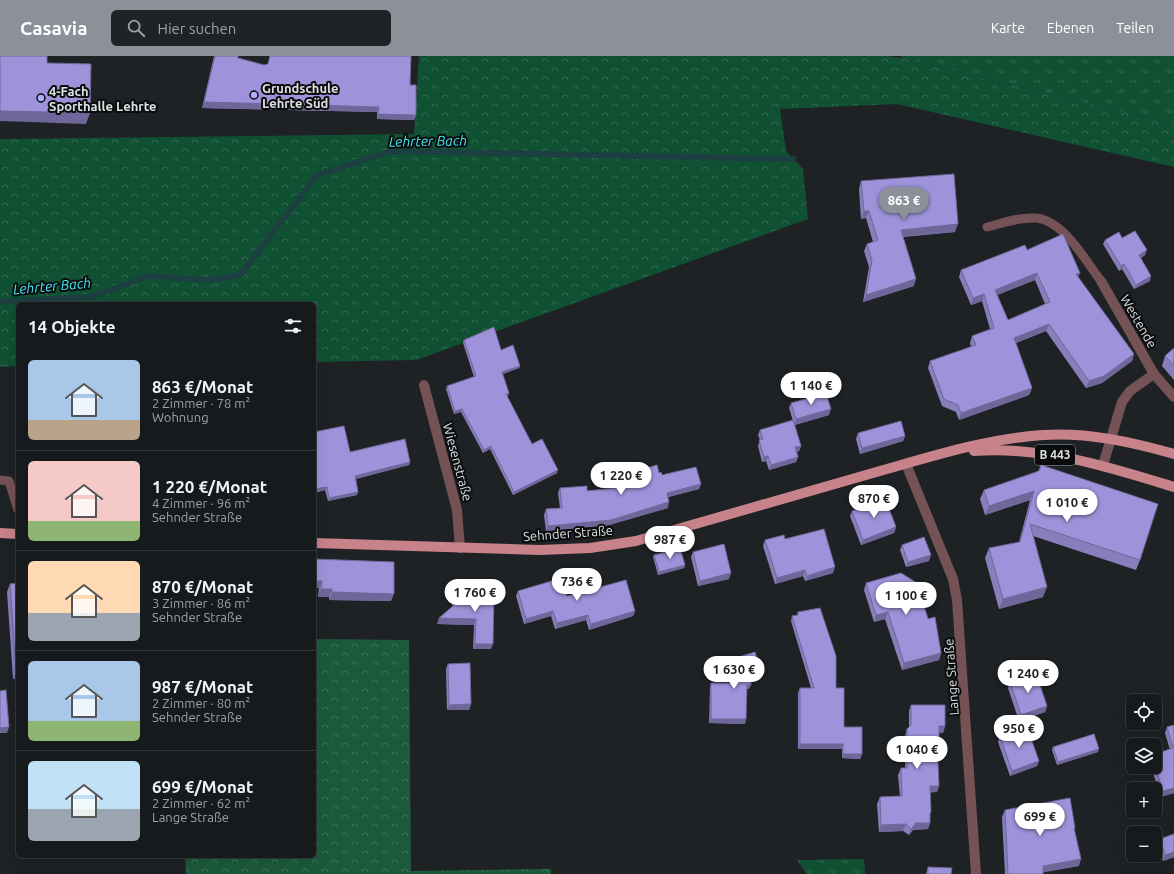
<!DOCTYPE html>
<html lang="de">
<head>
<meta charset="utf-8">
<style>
	:root { --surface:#161a1c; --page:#1f2325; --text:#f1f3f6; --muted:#9ea1a3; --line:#35383b; --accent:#8c9099 }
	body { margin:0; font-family:Ubuntu,sans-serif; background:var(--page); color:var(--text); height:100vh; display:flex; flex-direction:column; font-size:15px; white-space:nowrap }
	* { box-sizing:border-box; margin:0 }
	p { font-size:13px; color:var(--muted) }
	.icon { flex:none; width:22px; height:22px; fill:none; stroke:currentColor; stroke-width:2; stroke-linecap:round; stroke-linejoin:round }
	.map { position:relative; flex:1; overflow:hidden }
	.sheet { position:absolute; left:16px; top:246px; width:300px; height:556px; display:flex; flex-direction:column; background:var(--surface); border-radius:6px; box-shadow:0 4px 16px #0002,0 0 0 1px var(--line) }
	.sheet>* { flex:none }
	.buttons { position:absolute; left:1126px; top:638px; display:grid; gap:8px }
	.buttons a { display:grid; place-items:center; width:36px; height:36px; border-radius:6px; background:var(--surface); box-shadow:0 4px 16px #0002,0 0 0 1px var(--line); font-size:20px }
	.price { position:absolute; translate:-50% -34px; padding:0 9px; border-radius:14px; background:#fff; color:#222; font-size:13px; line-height:26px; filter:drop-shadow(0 1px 2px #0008) }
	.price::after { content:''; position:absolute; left:50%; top:24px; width:12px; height:9px; margin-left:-6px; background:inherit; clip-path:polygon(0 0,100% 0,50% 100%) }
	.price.selected { background:var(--accent); color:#fff }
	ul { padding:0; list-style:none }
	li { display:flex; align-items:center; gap:12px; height:100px; padding:0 12px }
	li+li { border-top:1px solid var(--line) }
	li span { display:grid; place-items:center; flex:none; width:112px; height:80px; border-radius:6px; color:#555 }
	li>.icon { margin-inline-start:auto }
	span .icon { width:48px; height:48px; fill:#fffc; stroke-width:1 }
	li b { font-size:17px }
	h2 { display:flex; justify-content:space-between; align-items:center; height:48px; padding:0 12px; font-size:17px }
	header { display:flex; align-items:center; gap:24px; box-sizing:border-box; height:56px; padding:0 20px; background:var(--accent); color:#fff }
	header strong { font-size:19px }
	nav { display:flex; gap:22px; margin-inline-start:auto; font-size:14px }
	.search { width:280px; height:36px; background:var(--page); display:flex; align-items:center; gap:10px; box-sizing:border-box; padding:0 14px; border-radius:6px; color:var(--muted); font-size:15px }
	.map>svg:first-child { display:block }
</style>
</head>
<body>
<header>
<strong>Casavia</strong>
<div class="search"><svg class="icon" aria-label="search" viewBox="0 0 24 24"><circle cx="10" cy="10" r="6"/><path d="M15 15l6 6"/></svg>Hier suchen</div>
<nav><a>Karte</a><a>Ebenen</a><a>Teilen</a></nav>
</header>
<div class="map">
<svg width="1174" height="818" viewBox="0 0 1174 818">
	<defs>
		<pattern id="grass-tufts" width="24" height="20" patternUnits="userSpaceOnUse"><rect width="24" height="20" fill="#105133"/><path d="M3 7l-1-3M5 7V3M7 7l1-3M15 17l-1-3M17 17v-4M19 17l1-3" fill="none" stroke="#326a50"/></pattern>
		<pattern id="forest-crowns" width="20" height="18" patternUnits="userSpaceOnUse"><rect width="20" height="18" fill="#1c5a3b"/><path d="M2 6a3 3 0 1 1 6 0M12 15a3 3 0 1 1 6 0" fill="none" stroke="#3d7157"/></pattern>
		<pattern id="park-crowns" width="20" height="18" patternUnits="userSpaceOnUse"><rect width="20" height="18" fill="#105133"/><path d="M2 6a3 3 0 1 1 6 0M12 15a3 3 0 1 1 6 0" fill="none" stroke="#326a50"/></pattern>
	</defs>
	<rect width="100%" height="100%" fill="#1e2225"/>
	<path fill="url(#grass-tufts)" d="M 901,0 L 1174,0 L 1174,68 L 901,2 Z
		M 864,803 L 865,818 L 807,818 L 797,804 Z"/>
	<path fill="url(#forest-crowns)" d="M 314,583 L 409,584 L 411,815 L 551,813 L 551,818 L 186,818 L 185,800 L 314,800 Z"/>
	<path fill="url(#park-crowns)" d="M 419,0 L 887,0 L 901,2 L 1174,68 L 1174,111 L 897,48 L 780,53 L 786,95 L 803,113 L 808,163 L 416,304 L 314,306 L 314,248 L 18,248 L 18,310 L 0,311 L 0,83 L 414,78 Z"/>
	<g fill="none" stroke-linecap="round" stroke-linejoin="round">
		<path stroke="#1c3f42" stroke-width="6" d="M 0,246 L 91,241 L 148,220 L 211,224 L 240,219 L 317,119 L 392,95 L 793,103"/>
		<path stroke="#745255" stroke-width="9" d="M 987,171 C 1003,167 1019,161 1036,162 C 1063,164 1085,204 1101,225
			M 0,424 L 9,425 L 18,454"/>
		<path stroke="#745255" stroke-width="10" d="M 1101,225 L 1154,318 L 1174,341
			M 424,329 L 457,454 L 460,492
			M 906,408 L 953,523 L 957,544 L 976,818
			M 1103,409 L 1122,346 L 1130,335 L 1154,318"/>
		<path stroke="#c8828a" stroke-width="10" d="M 974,395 C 1044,390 1109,411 1174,431
			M 0,477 L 18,478
			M 314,487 L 540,494 L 590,492 L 636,485 C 713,463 789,441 866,419 C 924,403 983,383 1043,379 C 1087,376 1132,386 1174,398"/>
	</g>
	<path fill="#887ebb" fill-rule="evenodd" d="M 214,0 L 238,0 L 238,2 L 264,9 L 268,8 L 270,0 L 411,0 L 410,29 L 416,59 L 414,64 L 377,63 L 377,56 L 202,52 Z
		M 861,125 L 955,176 L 903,181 L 914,230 L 863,246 L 869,211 L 864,195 L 867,188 L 873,186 L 866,162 L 861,163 L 859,133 Z
		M 1122,182 L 1145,199 L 1141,202 L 1150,225 L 1134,233 L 1122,213 L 1119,215 L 1103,188 L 1105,184 Z
		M 1027,194 L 1078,221 L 1134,298 L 1132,305 L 1102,327 L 1086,332 L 1046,275 L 1016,287 L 1032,332 L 1029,339 L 959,364 L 956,356 L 942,350 L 928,312 L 930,305 L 971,291 L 970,287 L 972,280 L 990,273 L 982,245 L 971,249 L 959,221 L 961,214 ZM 1035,224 L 1045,248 L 1008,264 L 997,239 Z
		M 464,284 L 501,294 L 520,310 L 519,312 L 502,318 L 509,337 L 508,340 L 507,340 L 532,388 L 557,417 L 513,439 L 490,393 L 483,397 L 461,356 L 454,358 L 446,333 L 447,330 L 474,321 L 463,287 Z
		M 1174,292 L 1174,324 L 1162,310 L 1165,300 Z
		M 791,347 L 829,359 L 795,369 L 801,390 L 799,395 L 797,396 L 798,401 L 796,406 L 769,414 L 766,405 L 762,406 L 758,390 L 760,384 L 758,379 L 760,374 L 793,365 L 789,352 Z
		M 858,377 L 905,380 L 903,385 L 860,398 L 856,383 Z
		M 350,396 L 410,406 L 409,409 L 356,423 L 358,436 L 357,439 L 328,445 L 325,434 L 314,437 Z
		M 1041,409 L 1140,504 L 1136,514 L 1033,480 L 1043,541 L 999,553 L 985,502 L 989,492 L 1019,486 L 1030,444 L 985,459 L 980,443 L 984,434 L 1038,416 Z
		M 617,411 L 636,415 L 659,417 L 662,419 L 701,428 L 699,433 L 668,441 L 668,452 L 609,469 L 546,475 L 544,459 L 546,453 L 560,452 L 558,437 L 560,432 L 587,435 L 619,432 L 615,416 Z
		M 852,455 L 896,471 L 894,477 L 861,489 L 850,460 Z
		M 785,483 L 833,517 L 805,525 L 803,520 L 775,528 L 763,490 L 765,484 Z
		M 902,489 L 929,505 L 906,511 L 900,494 Z
		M 693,496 L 729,523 L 698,530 L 691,501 Z
		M 654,499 L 685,509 L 684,512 L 658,519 L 653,501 Z
		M 314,503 L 391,545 L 329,544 L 329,541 L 318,541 L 319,532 L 314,532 Z
		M 18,527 L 18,623 L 13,623 L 7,536 L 10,528 Z
		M 866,527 L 928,563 L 941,597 L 939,604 L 902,614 L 885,563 L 874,566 L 864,534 Z
		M 454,535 L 494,535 L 491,593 L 473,593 L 474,569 L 437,568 L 452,551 L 452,540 Z
		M 518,535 L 567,540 L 635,555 L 633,560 L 589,574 L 586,564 L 555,573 L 551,560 L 524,568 L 516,540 Z
		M 798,556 L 836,632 L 844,671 L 862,698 L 860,703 L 842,702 L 842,693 L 798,693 L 798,637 L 800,632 L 811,632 L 791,565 L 792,560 L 797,559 Z
		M 732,603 L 761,616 L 759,620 L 751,624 L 749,633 L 747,633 L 745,668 L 709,667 L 710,632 L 711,627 L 730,627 L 730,608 Z
		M 448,608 L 471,648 L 469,654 L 447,654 L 446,613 Z
		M 1010,626 L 1047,650 L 1045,656 L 1019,665 L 1008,632 Z
		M 911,649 L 945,670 L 943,677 L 939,677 L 939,685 L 937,691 L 939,730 L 937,736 L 930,736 L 930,767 L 928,773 L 913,774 L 909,779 L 903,775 L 879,776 L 877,748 L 880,741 L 900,740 L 898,719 L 901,712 L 905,712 L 905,680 L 907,673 L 909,671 L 909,655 Z
		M 1174,669 L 1174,739 L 1174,737 L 1161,741 L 1151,711 L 1155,711 L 1170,694 L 1165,677 L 1167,671 Z
		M 1000,680 L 1039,705 L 1037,710 L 1010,720 L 998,686 Z
		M 1053,691 L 1098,696 L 1057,709 L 1052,694 Z
		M 1005,754 L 1074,775 L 1079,810 L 1043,816 L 1043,818 L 1005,818 L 1002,761 Z
		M 1174,778 L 1174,801 L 1163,805 L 1158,789 L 1160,783 Z
		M 928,811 L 951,818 L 926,818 Z"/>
	<path fill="#6f6799" d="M 204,46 L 379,51 L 377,56 L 202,52 Z
		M 0,55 L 90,57 L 86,68 L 0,65 Z
		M 378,58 L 416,59 L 414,64 L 377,63 Z
		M 864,155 L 869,155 L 866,162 L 861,163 Z
		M 958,168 L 955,176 L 898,181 L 901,174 Z
		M 1147,194 L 1145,199 L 1138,204 L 1139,199 Z
		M 1124,208 L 1122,213 L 1119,215 L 1121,210 Z
		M 1037,217 L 1035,224 L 992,241 L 995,234 Z
		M 1080,217 L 1077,224 L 1076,218 Z
		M 1151,220 L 1150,225 L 1134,233 L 1136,229 Z
		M 916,223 L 914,230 L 863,246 L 866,239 Z
		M 984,238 L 982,245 L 971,249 L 973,242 Z
		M 1049,268 L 1046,275 L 1012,288 L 1014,282 Z
		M 1134,298 L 1132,305 L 1102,327 L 1086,332 L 1089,325 Z
		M 520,310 L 519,312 L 501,319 L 502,316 Z
		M 1032,332 L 1029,339 L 959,364 L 961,357 Z
		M 462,353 L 461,356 L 454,358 L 455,355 Z
		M 831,353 L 829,359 L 794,369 L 796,363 Z
		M 905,380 L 903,385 L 860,398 L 862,392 Z
		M 491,390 L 490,393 L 483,397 L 484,394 Z
		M 801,390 L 799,395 L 793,397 L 795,391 Z
		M 768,400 L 766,405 L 762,406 L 764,401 Z
		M 798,401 L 796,406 L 769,414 L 771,409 Z
		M 410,406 L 409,409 L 354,423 L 355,420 Z
		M 558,414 L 557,417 L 513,439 L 514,436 Z
		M 701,428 L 699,433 L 665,442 L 667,437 Z
		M 327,431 L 325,434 L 314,437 L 314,433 Z
		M 1034,435 L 1030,444 L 985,459 L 989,450 Z
		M 358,436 L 357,439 L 328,445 L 329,442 Z
		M 669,446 L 668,452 L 609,469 L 546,475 L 548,470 Z
		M 896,471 L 894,477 L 861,489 L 863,484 Z
		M 931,499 L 929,505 L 906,511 L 908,506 Z
		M 685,509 L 684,512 L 658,519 L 659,516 Z
		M 835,511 L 833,517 L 805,525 L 807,520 Z
		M 805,514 L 803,520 L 775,528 L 777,522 Z
		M 731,517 L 729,523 L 698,530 L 700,525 Z
		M 314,525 L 322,525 L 319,532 L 314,532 Z
		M 1047,531 L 1043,541 L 999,553 L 1003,543 Z
		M 321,533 L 332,533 L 329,541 L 318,541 Z
		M 332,536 L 394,538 L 391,545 L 329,544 Z
		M 553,555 L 551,560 L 524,568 L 526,563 Z
		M 635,555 L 633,560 L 589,574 L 591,568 Z
		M 888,556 L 885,563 L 874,566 L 876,559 Z
		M 588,559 L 586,564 L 555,573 L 557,567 Z
		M 439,562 L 476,563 L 474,569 L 437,568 Z
		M 475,588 L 493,588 L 491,593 L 473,593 Z
		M 941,597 L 939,604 L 902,614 L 904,607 Z
		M 16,615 L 18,615 L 18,623 L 13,623 Z
		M 761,616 L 759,620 L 749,625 L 751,620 Z
		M 747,629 L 751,629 L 749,633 L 745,633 Z
		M 471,648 L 469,654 L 447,654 L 449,649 Z
		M 1047,650 L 1045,656 L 1019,665 L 1021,659 Z
		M 711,663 L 746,663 L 745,668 L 709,667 Z
		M 939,670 L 945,670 L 943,677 L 937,677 Z
		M 9,671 L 7,677 L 0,677 L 0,672 Z
		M 800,688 L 843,688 L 842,693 L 798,693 Z
		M 1099,693 L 1098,696 L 1057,709 L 1058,706 Z
		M 843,698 L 862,698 L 860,703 L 842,702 Z
		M 1039,705 L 1037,710 L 1010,720 L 1012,715 Z
		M 930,730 L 939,730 L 937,736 L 927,737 Z
		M 1174,732 L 1174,737 L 1161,741 L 1163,735 Z
		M 916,767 L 930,767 L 928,773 L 913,774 L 909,779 L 911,773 Z
		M 906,768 L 903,775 L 879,776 L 881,769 Z
		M 1174,796 L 1174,801 L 1163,805 L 1165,799 Z
		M 1081,803 L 1079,810 L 1040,817 L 1043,810 Z"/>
	<path fill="#9e93da" stroke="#6f6799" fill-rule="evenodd" d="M 0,0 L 47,0 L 47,7 L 91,8 L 90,57 L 0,55 Z
		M 215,0 L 238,0 L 238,2 L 264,9 L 268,8 L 270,0 L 411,0 L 410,29 L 416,29 L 416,59 L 378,58 L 379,51 L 204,46 Z
		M 954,118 L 958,168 L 901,174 L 916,223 L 866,239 L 872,204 L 867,188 L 878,184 L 869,155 L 864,155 L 861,125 Z
		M 1135,175 L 1147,194 L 1139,199 L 1151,220 L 1136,229 L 1124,208 L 1121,210 L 1105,184 L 1119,176 L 1122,182 Z
		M 1063,178 L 1080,217 L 1076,218 L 1134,298 L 1104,320 L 1089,325 L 1049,268 L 1014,282 L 1032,332 L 961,357 L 958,349 L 944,343 L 930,305 L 976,289 L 972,280 L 994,272 L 984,238 L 973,242 L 961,214 L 1025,189 L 1027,194 ZM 1037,217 L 1050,246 L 1008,264 L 995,234 Z
		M 494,271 L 501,294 L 513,289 L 520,310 L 502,316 L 509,337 L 506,338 L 532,388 L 542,383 L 558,414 L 514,436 L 491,390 L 484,394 L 462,353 L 455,355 L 447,330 L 476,320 L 464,284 Z
		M 1174,292 L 1174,309 L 1165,300 Z
		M 826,337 L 831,353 L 796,363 L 791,347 Z
		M 793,364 L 801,390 L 795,391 L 798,401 L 771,409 L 768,400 L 764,401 L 759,384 L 763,383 L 760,374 Z
		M 901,365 L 905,380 L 862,392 L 858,377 Z
		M 344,370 L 350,396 L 405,383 L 410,406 L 355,420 L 358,436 L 329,442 L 327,431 L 314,433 L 314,376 Z
		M 634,407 L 636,415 L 657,409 L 659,417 L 661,416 L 662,419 L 696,411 L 701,428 L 667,437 L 669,446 L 611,464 L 548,470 L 546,453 L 562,452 L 560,432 L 587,430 L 587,435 L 623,431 L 617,411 Z
		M 1041,409 L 1158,448 L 1140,504 L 1030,468 L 1047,531 L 1003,543 L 989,492 L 1020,486 L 1034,435 L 989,450 L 984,434 L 1039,415 Z
		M 885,442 L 896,471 L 863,484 L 852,455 Z
		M 824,473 L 835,511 L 807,520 L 805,514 L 777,522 L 765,484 L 784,479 L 785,483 Z
		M 924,481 L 931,499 L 908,506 L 902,489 Z
		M 724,488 L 731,517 L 700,525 L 693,496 Z
		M 680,492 L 685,509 L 659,516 L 654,499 Z
		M 314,503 L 394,506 L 394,538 L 332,536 L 332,533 L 321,533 L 322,525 L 314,525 Z
		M 901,517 L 917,527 L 928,563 L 935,561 L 941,597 L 904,607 L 888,556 L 876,559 L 866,527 Z
		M 562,522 L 567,540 L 626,524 L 635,555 L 591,568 L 588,559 L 557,567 L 553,555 L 526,563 L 518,535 Z
		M 18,527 L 18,615 L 16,615 L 10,528 Z
		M 454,535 L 494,535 L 493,588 L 475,588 L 476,563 L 439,562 L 453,550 Z
		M 820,552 L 836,600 L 836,632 L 844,632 L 844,671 L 862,671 L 862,698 L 843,698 L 843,688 L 800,688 L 800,632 L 814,632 L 792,560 L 798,559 L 798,556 Z
		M 755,596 L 761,616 L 751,620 L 751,629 L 747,629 L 746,663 L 711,663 L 711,627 L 732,627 L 732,603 Z
		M 470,607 L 471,648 L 449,649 L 448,608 Z
		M 1036,617 L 1047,650 L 1021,659 L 1010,626 Z
		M 6,634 L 9,671 L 0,672 L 0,635 Z
		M 911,649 L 945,649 L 945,670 L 939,670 L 939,685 L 937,685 L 939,730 L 930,730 L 931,756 L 930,757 L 930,767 L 916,767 L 911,773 L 906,768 L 881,769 L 880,741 L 902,740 L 901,712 L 907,712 L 907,673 L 911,669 Z
		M 1174,669 L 1174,732 L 1163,735 L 1155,710 L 1155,698 L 1173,692 L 1167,671 Z
		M 1027,671 L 1039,705 L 1012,715 L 1000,680 Z
		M 1094,678 L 1099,693 L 1058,706 L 1053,691 Z
		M 1070,742 L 1075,772 L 1074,772 L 1081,803 L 1043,810 L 1043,818 L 1008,818 L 1005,754 Z
		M 1174,778 L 1174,796 L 1165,799 L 1160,783 Z
		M 928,811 L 952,812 L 951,818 L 928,818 Z"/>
	<g fill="#acaffb" stroke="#090b0c" stroke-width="1.5">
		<circle cx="254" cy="39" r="4"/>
		<circle cx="41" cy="42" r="4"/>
	</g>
	<g text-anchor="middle" stroke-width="4" stroke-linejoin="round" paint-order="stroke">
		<rect fill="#090b0c" stroke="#9da0a2" stroke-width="1" x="1035" y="389" width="40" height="20" rx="3"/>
		<g font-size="12" font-weight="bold" fill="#dde0e2">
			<text x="1055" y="403">B 443</text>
		</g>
		<g font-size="13" font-weight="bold" fill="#dde0e2" stroke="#090b0c" text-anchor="start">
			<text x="262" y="37">Grundschule<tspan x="262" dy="15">Lehrte Süd</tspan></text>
			<text x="49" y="40">4-Fach<tspan x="49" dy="15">Sporthalle Lehrte</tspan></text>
		</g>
		<g font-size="13" fill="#dde0e2" stroke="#090b0c">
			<text transform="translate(1139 265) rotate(60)" y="5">Westende</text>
			<text transform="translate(458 406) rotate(75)" y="5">Wiesenstraße</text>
			<text transform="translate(568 477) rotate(-4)" y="5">Sehnder Straße</text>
			<text transform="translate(951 621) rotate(-94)" y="5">Lange Straße</text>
		</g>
		<g font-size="14" font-style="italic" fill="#44eaf6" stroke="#090b0c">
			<text transform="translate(428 85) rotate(-1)" y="5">Lehrter Bach</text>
			<text transform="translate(52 230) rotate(-5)" y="5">Lehrter Bach</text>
		</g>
	</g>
</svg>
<div class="buttons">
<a><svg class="icon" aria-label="locate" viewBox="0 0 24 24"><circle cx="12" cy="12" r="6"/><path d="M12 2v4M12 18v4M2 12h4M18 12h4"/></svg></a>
<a><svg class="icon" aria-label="layers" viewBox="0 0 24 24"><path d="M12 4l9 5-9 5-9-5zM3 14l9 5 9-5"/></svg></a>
<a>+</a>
<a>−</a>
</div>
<b class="price selected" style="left:904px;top:165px">863 €</b>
<b class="price" style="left:811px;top:350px">1 140 €</b>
<b class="price" style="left:621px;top:440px">1 220 €</b>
<b class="price" style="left:874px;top:463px">870 €</b>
<b class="price" style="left:1067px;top:467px">1 010 €</b>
<b class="price" style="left:670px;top:504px">987 €</b>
<b class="price" style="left:577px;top:546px">736 €</b>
<b class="price" style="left:475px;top:557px">1 760 €</b>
<b class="price" style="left:906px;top:560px">1 100 €</b>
<b class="price" style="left:734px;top:634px">1 630 €</b>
<b class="price" style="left:1028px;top:638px">1 240 €</b>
<b class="price" style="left:1019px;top:693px">950 €</b>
<b class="price" style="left:917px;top:714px">1 040 €</b>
<b class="price" style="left:1040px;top:781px">699 €</b>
<section class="sheet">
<h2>14 Objekte<svg class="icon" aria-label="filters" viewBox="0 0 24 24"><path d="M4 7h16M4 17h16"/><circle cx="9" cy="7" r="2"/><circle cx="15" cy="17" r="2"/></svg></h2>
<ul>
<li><span style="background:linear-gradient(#a9c7e8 75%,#b9a48a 0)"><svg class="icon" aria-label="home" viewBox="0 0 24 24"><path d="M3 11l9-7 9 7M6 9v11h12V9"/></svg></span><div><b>863 €/Monat</b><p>2 Zimmer · 78 m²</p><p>Wohnung</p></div></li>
<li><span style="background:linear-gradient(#f6c9c9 75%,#8fb573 0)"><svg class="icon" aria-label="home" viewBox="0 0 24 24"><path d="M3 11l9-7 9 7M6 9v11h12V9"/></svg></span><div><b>1 220 €/Monat</b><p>4 Zimmer · 96 m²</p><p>Sehnder Straße</p></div></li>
<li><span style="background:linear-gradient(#ffd9b3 65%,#9aa5b1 0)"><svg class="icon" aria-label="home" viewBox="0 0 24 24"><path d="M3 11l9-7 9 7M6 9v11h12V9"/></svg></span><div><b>870 €/Monat</b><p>3 Zimmer · 86 m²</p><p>Sehnder Straße</p></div></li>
<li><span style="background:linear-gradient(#a9c7e8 75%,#8fb573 0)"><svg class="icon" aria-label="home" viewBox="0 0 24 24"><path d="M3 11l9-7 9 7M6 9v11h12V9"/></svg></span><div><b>987 €/Monat</b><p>2 Zimmer · 80 m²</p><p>Sehnder Straße</p></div></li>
<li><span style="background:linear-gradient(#bfe0f5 60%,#9aa5b1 0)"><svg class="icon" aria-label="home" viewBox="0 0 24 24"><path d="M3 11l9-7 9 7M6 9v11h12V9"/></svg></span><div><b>699 €/Monat</b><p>2 Zimmer · 62 m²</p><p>Lange Straße</p></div></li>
</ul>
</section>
</div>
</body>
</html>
